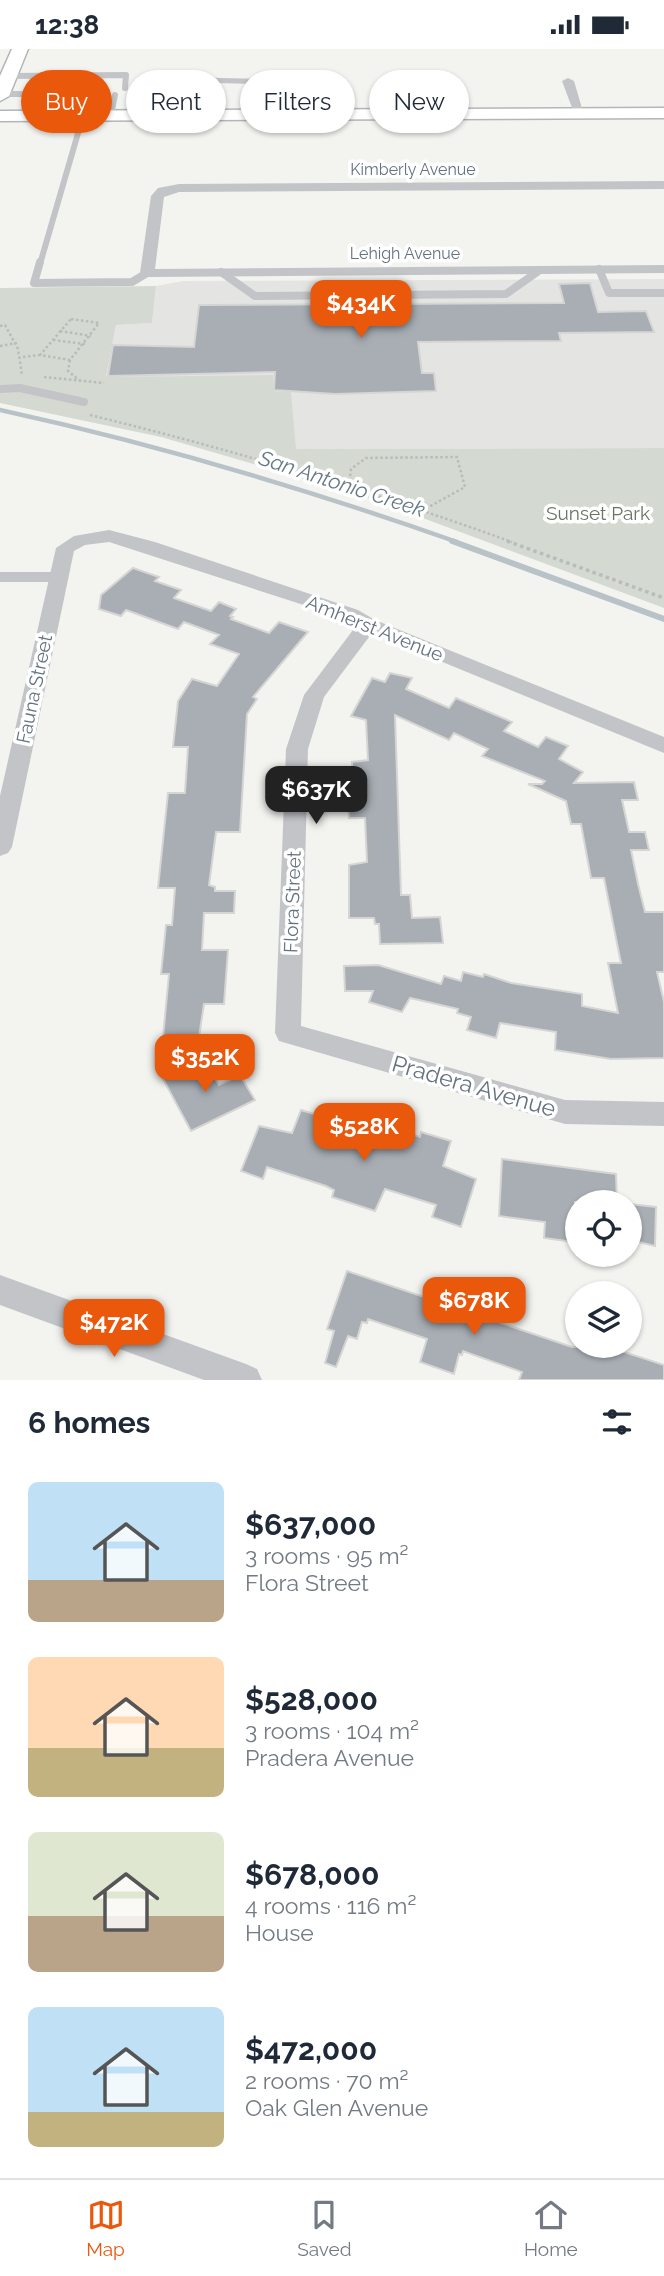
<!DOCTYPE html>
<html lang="en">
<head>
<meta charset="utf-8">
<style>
	:root { --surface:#fff; --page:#f2f2f3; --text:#1f2937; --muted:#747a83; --line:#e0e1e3; --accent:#ea580c }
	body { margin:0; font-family:Raleway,sans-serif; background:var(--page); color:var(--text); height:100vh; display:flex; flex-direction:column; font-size:26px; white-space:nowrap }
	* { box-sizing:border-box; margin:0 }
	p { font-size:23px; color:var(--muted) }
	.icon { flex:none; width:38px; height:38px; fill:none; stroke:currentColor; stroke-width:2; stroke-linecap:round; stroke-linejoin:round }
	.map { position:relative; height:1331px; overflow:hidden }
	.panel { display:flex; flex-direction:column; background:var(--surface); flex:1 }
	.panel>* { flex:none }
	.top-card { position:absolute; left:21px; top:21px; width:623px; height:63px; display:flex; gap:14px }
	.tools { position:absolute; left:565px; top:1141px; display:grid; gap:14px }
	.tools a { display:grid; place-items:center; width:77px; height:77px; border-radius:50%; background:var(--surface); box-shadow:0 2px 5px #0004; font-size:35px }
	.price { position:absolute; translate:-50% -60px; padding:0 16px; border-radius:14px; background:var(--accent); color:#fff; font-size:23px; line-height:46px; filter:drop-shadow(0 2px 4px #0008) }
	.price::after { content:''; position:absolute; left:50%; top:42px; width:21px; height:16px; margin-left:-10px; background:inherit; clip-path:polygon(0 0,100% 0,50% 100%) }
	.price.selected { background:#222; color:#fff }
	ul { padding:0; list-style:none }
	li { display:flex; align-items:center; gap:21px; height:175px; padding:0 28px }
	li span { display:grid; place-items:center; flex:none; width:196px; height:140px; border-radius:10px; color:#555 }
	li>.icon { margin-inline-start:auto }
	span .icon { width:84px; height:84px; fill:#fffc; stroke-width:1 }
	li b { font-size:30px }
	h2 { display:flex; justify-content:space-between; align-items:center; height:84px; padding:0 28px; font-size:30px }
	.tag { padding:0 24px; border-radius:32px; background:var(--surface); box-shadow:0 2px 5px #0004; font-size:24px; line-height:63px }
	.tag.selected { background:var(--accent); color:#fff }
	.status { display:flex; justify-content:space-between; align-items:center; height:49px; padding:0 35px; background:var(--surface); direction:ltr }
	.status svg { height:19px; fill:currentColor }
	.tabs { display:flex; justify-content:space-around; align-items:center; height:98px; border-top:2px solid var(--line); background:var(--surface); font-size:19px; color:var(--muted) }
	.tabs a { display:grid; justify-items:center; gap:4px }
	.tabs .selected { color:var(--accent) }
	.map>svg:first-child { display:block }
</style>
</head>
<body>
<div class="status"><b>12:38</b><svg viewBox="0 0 49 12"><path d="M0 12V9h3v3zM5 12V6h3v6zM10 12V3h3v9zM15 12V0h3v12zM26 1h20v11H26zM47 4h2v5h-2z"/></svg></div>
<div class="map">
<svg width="664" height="1331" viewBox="0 0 664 1331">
	<rect width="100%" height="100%" fill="#f3f4f0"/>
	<path fill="#e4e5e3" d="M 664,230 L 664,399 L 295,400 L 290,343 L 106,328 L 116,276 L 152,274 L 156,237 L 183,232 Z"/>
	<path fill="#d4dad1" d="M 156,237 L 152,274 L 116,276 L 106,328 L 273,326 L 273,342 L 291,343 L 296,400 L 664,399 L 664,559 L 369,449 L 161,388 L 0,354 L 0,239 Z"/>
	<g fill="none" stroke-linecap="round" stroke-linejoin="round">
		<path stroke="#b9c2c7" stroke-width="4.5" d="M 0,361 C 156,395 307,440 457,493"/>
		<path stroke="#b9c2c7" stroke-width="6" d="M 452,492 L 664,570"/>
	</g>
	<path fill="#a8aeb4" stroke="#d5d5d3" stroke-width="2" d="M 590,234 L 598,263 L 646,262 L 654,283 L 559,284 L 561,292 L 418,293 L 422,324 L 434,324 L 436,342 L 335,345 L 274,341 L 275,323 L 108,327 L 113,296 L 194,298 L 199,256 L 564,254 L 559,235 Z
		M 133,519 L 159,528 L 155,532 L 181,541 L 174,549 L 211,562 L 219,553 L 236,560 L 230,567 L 233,568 L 231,570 L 269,584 L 279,573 L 308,583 L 253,648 L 257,650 L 247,665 L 240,783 L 216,783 L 209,836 L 215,838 L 215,842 L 235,842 L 234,864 L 204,864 L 202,901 L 228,901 L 224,955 L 204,955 L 199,988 L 163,988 L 169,925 L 161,925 L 166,876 L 172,876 L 175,839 L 158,839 L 168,744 L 185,744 L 188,698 L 173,698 L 178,652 L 192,630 L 217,637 L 239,605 L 210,595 L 219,586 L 184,573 L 178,580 L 126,561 L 121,567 L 99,560 L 101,546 Z
		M 390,624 L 412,629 L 406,640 L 449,659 L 456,649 L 512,673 L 504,682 L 538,698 L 546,688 L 568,697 L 559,710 L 583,723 L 574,734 L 634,733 L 638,751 L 622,751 L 629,783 L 645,783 L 649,801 L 631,801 L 638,835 L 645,863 L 664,863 L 664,923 L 657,923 L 664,953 L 664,1009 L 611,1010 L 555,1001 L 556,983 L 500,974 L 496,989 L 467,981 L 471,968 L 457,964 L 458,960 L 410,949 L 402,963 L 369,953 L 373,942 L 345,942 L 344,917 L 378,916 L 441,935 L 444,927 L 461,932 L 463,923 L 483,928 L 484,925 L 511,934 L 582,945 L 582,957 L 618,964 L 608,914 L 621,914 L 604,829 L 591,829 L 581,775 L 571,775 L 566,752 L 528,735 L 542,735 L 545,732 L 482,707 L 488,700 L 454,684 L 449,691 L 395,666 L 401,846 L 410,846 L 412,869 L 440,868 L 443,894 L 380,895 L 379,875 L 375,875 L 374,869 L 349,869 L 349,816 L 367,813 L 365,769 L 349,769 L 347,739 L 353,739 L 352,713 L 368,711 L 366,671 L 351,667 L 372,629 L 385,633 Z
		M 203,1009 L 219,1036 L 240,1026 L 255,1051 L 191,1082 L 162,1028 Z
		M 301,1061 L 337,1072 L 341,1063 L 420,1088 L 421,1083 L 451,1092 L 443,1117 L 476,1130 L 461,1178 L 432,1168 L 436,1156 L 385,1140 L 375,1162 L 332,1148 L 334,1141 L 326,1137 L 267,1118 L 263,1130 L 241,1122 L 259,1077 L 292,1084 Z
		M 502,1110 L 616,1125 L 617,1153 L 575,1153 L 574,1193 L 544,1189 L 545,1173 L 499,1167 Z
		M 630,1155 L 656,1158 L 655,1197 L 630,1191 Z
		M 347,1222 L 572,1298 L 606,1297 L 664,1316 L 664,1331 L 519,1331 L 522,1323 L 463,1302 L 462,1306 L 459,1305 L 454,1325 L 420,1313 L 427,1290 L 368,1270 L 367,1274 L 362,1273 L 357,1290 L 348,1287 L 336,1318 L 325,1314 L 334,1282 L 327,1280 Z"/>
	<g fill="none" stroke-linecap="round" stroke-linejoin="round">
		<g stroke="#b2b6ba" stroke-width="3">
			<path id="secondary" d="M 12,0 L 28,0 L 9,47 L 0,52 L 0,27 Z
				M 664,59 L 664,69 L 0,72 L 0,62 Z"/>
		</g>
		<path stroke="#b9bbbd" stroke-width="2.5" stroke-dasharray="2.5 2.5" stroke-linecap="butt" d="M 71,270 L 99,274 L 70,311 L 40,306 Z
			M 0,277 L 5,276 L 18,300 L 22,326
			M 60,282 L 91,287
			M 53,291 L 85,295
			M 0,297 L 17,294
			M 23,308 L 40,306
			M 70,311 L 68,322 L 79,331
			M 44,328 L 104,334
			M 90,366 C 233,401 374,443 512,493
			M 349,437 L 351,420 L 366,409 L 457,408 L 465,438 L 425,460"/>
		<path stroke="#b9bbbd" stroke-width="3.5" stroke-dasharray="3.5 3.5" stroke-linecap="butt" d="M 507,492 L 664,549"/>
		<path stroke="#c2c4c8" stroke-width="6" d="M 9,27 L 126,26 L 125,39
			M 1,45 L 41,45 L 33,67
			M 111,66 L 115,46
			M 40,215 L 83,67"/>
		<path stroke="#c2c4c8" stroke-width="8" d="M 40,213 L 34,234 L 132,233 L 147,224
			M 599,220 L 609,244 L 664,244
			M 221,223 L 255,247 L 506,245 L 540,221
			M 0,340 L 20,339 L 84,353"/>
		<path stroke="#c2c4c8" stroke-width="10" d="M 0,528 L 59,528"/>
		<path fill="#c2c4c8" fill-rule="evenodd" d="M 173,28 L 306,31 L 308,65 L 302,69 L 296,65 L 296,36 L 177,33 L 171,30 Z
			M 568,29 L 574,32 L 584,66 L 574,64 L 562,32 Z
			M 430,32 L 436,35 L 442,64 L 436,68 L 430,64 L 424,35 Z
			M 664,132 L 664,140 L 179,143 L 164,148 L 155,220 L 664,216 L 664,224 L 147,228 L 140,224 L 151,147 L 158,139 L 179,135 Z
			M 109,481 L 155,493 L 358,561 L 375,571 L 664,688 L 664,704 L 372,584 L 324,648 L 308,700 L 301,977 L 565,1051 L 664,1053 L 664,1077 L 565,1075 L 279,992 L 275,984 L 286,700 L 304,646 L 356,577 L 344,569 L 109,493 L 85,496 L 74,502 L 12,798 L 8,804 L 0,807 L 0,747 L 56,499 L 74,487 Z
			M 0,1226 L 246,1315 L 257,1320 L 262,1331 L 204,1331 L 0,1256 Z"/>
		<use href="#secondary" fill="#fff" fill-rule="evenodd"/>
	</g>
	<g text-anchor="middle" stroke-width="7" stroke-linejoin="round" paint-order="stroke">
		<g font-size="16" fill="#64717f" stroke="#fff">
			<text x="413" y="126">Kimberly Avenue</text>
			<text x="405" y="210">Lehigh Avenue</text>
		</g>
		<g font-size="19" fill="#657763" stroke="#fff">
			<text x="598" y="471">Sunset Park</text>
		</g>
		<g font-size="19" fill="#64717f" stroke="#fff">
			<text transform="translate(375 579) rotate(22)" y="7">Amherst Avenue</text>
			<text transform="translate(34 640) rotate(-78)" y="7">Fauna Street</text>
			<text transform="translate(292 853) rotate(-88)" y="7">Flora Street</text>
		</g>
		<g font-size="21" font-style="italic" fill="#657984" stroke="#fff">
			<text transform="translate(342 435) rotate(18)" y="7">San Antonio Creek</text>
		</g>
		<g font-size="23" fill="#64717f" stroke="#fff">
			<text transform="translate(474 1037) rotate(16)" y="8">Pradera Avenue</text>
		</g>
	</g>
</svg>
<div class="tools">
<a><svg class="icon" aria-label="locate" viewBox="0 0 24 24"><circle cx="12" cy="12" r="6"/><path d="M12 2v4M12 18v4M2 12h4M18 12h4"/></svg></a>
<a><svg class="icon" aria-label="layers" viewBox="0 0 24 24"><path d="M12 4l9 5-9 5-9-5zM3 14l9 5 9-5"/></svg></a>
</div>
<b class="price" style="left:361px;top:291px">$434K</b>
<b class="price selected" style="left:316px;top:777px">$637K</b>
<b class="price" style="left:205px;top:1045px">$352K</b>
<b class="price" style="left:364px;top:1114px">$528K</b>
<b class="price" style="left:474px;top:1288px">$678K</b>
<b class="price" style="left:114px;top:1310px">$472K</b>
<div class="top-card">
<a class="tag selected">Buy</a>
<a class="tag">Rent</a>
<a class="tag">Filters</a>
<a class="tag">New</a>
</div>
</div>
<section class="panel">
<h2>6 homes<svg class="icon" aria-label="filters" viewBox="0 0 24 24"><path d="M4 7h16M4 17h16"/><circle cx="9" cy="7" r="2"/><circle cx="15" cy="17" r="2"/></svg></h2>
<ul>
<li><span style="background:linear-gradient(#bfe0f5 70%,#b9a48a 0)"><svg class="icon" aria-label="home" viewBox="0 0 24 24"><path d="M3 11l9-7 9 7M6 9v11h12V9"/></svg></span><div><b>$637,000</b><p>3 rooms · 95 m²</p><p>Flora Street</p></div></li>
<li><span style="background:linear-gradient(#ffd9b3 65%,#c2b280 0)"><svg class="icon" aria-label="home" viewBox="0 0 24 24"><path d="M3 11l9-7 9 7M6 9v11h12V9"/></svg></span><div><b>$528,000</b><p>3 rooms · 104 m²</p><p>Pradera Avenue</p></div></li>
<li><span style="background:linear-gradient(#dfe7d0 60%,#b9a48a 0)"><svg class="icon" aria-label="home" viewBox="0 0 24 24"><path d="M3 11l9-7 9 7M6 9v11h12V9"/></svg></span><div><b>$678,000</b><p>4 rooms · 116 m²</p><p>House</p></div></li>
<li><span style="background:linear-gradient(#bfe0f5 75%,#c2b280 0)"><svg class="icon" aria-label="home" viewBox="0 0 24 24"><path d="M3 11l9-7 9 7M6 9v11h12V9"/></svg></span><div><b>$472,000</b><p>2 rooms · 70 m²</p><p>Oak Glen Avenue</p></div></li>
</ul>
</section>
<nav class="tabs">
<a class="selected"><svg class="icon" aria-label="map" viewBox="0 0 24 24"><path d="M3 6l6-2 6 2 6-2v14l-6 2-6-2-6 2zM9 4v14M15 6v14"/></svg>Map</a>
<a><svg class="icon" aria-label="saved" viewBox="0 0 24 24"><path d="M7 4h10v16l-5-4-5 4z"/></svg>Saved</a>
<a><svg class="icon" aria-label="home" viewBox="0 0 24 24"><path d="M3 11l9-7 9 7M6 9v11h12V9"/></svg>Home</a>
</nav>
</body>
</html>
